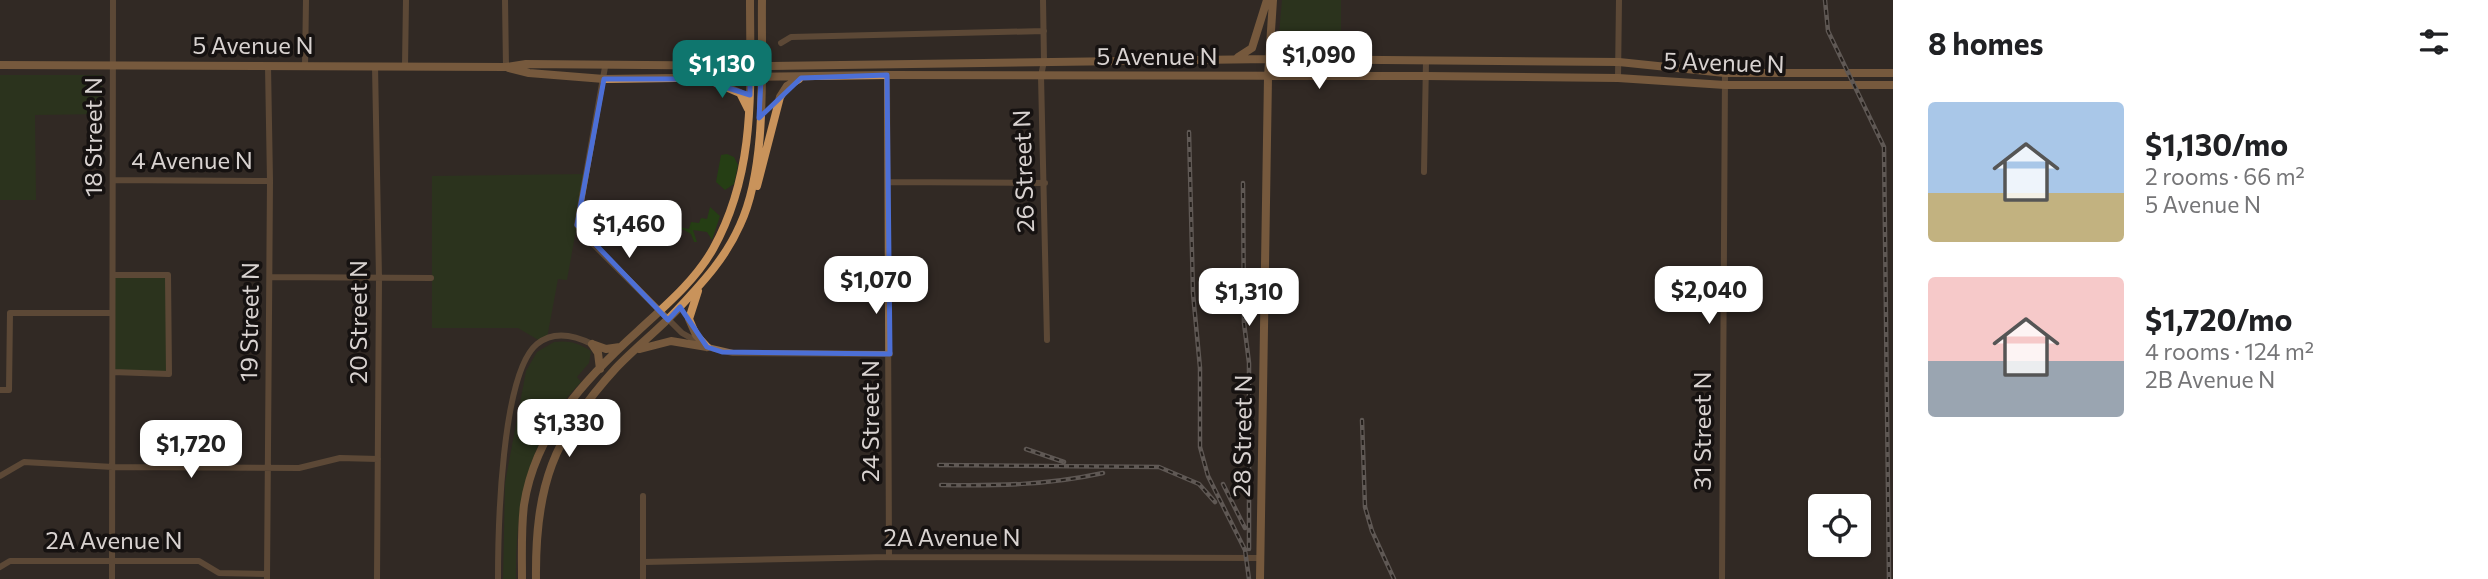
<!DOCTYPE html>
<html lang="en">
<head>
<meta charset="utf-8">
<style>
	:root { --surface:#fff; --page:#f6f6f6; --text:#202124; --muted:#757577; --accent:#0f766e }
	body { margin:0; font-family:Commissioner,sans-serif; background:var(--page); color:var(--text); height:100vh; display:flex; flex-direction:column; font-size:26px; white-space:nowrap }
	* { box-sizing:border-box; margin:0 }
	p { font-size:23px; color:var(--muted) }
	.icon { flex:none; width:38px; height:38px; fill:none; stroke:currentColor; stroke-width:2; stroke-linecap:round; stroke-linejoin:round }
	.map { position:relative; flex:1; overflow:hidden }
	.side { display:flex; flex-direction:column; background:var(--surface); width:595px }
	.side>* { flex:none }
	.fabs { position:absolute; left:1808px; top:494px; display:grid; gap:14px }
	.fabs a { display:grid; place-items:center; width:63px; height:63px; border-radius:7px; background:var(--surface); box-shadow:0 2px 5px #0004; font-size:35px }
	.price { position:absolute; translate:-50% -60px; padding:0 16px; border-radius:14px; background:#fff; color:#222; font-size:23px; line-height:46px; filter:drop-shadow(0 2px 4px #0008) }
	.price::after { content:''; position:absolute; left:50%; top:42px; width:21px; height:16px; margin-left:-10px; background:inherit; clip-path:polygon(0 0,100% 0,50% 100%) }
	.price.on { background:var(--accent); color:#fff }
	ul { padding:0; list-style:none }
	li { display:flex; align-items:center; gap:21px; height:175px; padding:0 35px }
	li span { display:grid; place-items:center; flex:none; width:196px; height:140px; border-radius:7px; color:#555 }
	li>.icon { margin-inline-start:auto }
	span .icon { width:84px; height:84px; fill:#fffc; stroke-width:1 }
	li b { font-size:30px }
	h2 { display:flex; justify-content:space-between; align-items:center; height:84px; padding:0 35px; font-size:30px }
	main { display:flex; flex:1; min-height:0 }
	.map>svg:first-child { display:block }
</style>
</head>
<body>
<main>
<div class="map">
<svg width="1893" height="579" viewBox="0 0 1893 579">
	<rect width="100%" height="100%" fill="#312925"/>
	<path fill="#253e14" d="M 1282,0 L 1341,0 L 1341,55 L 1301,55 L 1283,46 L 1279,34 Z
		M 0,75 L 102,75 L 102,114 L 35,115 L 36,200 L 0,200 Z
		M 727,154 L 734,157 L 738,165 L 734,184 L 725,190 L 716,182 L 721,155 Z
		M 586,174 L 567,280 L 558,279 L 547,338 L 540,341 L 518,328 L 432,328 L 432,176 Z
		M 710,207 L 720,216 L 712,240 L 707,232 L 693,230 L 697,242 L 694,242 L 691,234 L 679,227 L 689,229 L 691,222 L 699,223 L 701,218 L 707,219 Z
		M 113,275 L 168,275 L 169,374 L 113,372 Z
		M 554,342 C 569,340 579,343 591,351 L 589,363 L 577,377 L 581,382 C 528,436 515,506 516,579 L 503,579 L 505,483 L 526,371 L 537,352 Z"/>
	<g fill="none" stroke-linecap="round" stroke-linejoin="round">
		<path stroke="#906e4c" stroke-width="6" d="M 505,0 L 506,67
			M 1043,0 L 1044,61 L 1041,76 L 1047,340
			M 781,43 L 791,37 L 1044,31
			M 305,66 L 306,0
			M 375,66 L 379,278 L 377,579
			M 405,66 L 406,0
			M 605,67 L 577,225 L 583,234 L 682,333 L 707,347 L 733,353 L 890,354
			M 887,75 L 889,557
			M 1618,78 L 1619,0
			M 1424,172 L 1426,61
			M 113,180 L 270,181
			M 888,182 L 1045,183
			M 270,277 L 431,278
			M 113,372 L 169,374 L 168,275 L 113,275
			M 0,390 L 9,390 L 10,313 L 112,313
			M 0,476 L 24,462 L 113,467 L 299,468 L 340,458 L 378,459
			M 643,496 L 643,579
			M 643,562 L 889,557 L 1260,558
			M 0,567 L 10,561 L 199,561 L 219,573 L 267,574
			M 112,579 L 113,0
			M 267,579 L 270,181 L 268,66
			M 498,579 C 498,531 501,374 537,344 C 554,330 574,335 592,344
			M 1722,579 L 1725,73"/>
		<path stroke="#c9935b" stroke-width="8" d="M 1238,57 L 1252,48 L 1267,0
			M 0,65 L 506,67 L 526,64 L 771,66 L 1269,59 L 1619,62 L 1725,73 L 1893,73
			M 509,68 L 529,73 L 604,79 L 887,75 L 1426,76 L 1618,78 L 1725,85 L 1893,85
			M 714,82 L 740,93 L 748,109
			M 757,186 L 780,97 L 787,86 L 799,79
			M 698,291 L 689,319 L 696,335 L 707,347
			M 592,344 L 606,349 L 620,347
			M 592,344 L 598,353 L 600,369
			M 640,349 L 671,341 L 707,347
			M 522,579 C 522,554 521,529 524,505 C 535,432 586,378 638,331 C 665,306 695,281 713,249 C 757,170 750,86 750,0
			M 536,579 C 535,486 553,437 616,368 C 635,348 658,330 677,310 C 702,283 725,259 740,225 C 768,165 761,66 762,0
			M 1260,579 L 1268,77 L 1273,0"/>
		<g stroke="#97908e" stroke-width="4.5">
			<path id="rail" d="M 1825,0 L 1828,31 L 1884,147 L 1889,579
				M 1189,132 L 1193,293 L 1200,368 L 1200,447 L 1208,476 L 1245,550 L 1249,579
				M 1243,183 L 1244,323 L 1249,363 L 1249,549
				M 1362,420 L 1365,507 L 1372,531 L 1394,579
				M 1026,449 L 1064,462
				M 939,465 L 1159,467 L 1199,484 L 1215,502
				M 1223,484 L 1245,528
				M 941,485 C 997,486 1048,485 1103,473"/>
		</g>
		<use href="#rail" stroke="#161211" stroke-width="2" stroke-dasharray="5" stroke-linecap="butt"/>
	</g>
	<path d="M0 0H1893V579H0ZM 887,75 L 890,354 L 722,352 L 707,347 L 680,307 L 668,320 L 577,225 L 604,79 L 700,79 L 750,95 L 750,79 L 761,79 L 759,118 L 801,78 Z" fill="#312925" fill-opacity=".55" fill-rule="evenodd"/>
	<path fill="none" stroke="#4c6fd6" stroke-width="5" stroke-linejoin="round" d="M 887,75 L 890,354 L 722,352 L 707,347 L 680,307 L 668,320 L 577,225 L 604,79 L 700,79 L 750,95 L 750,79 L 761,79 L 759,118 L 801,78 Z"/>
	<g text-anchor="middle" stroke-width="7" stroke-linejoin="round" paint-order="stroke">
		<g font-size="24" fill="#d8d2d0" stroke="#161211">
			<text x="253" y="54">5 Avenue N</text>
			<text x="1157" y="65">5 Avenue N</text>
			<text transform="translate(1724 63) rotate(2)" y="8">5 Avenue N</text>
			<text transform="translate(94 137) rotate(-90)" y="8">18 Street N</text>
			<text x="192" y="169">4 Avenue N</text>
			<text transform="translate(1024 171) rotate(-92)" y="8">26 Street N</text>
			<text transform="translate(250 322) rotate(-89)" y="8">19 Street N</text>
			<text transform="translate(359 322) rotate(-90)" y="8">20 Street N</text>
			<text transform="translate(871 421) rotate(-90)" y="8">24 Street N</text>
			<text transform="translate(1703 431) rotate(-90)" y="8">31 Street N</text>
			<text transform="translate(1243 436) rotate(-89)" y="8">28 Street N</text>
			<text x="952" y="546">2A Avenue N</text>
			<text x="114" y="549">2A Avenue N</text>
		</g>
	</g>
</svg>
<div class="fabs">
<a><svg class="icon" aria-label="locate" viewBox="0 0 24 24"><circle cx="12" cy="12" r="6"/><path d="M12 2v4M12 18v4M2 12h4M18 12h4"/></svg></a>
</div>
<b class="price" style="left:1319px;top:91px">$1,090</b>
<b class="price on" style="left:722px;top:100px">$1,130</b>
<b class="price" style="left:629px;top:260px">$1,460</b>
<b class="price" style="left:876px;top:316px">$1,070</b>
<b class="price" style="left:1709px;top:326px">$2,040</b>
<b class="price" style="left:1249px;top:328px">$1,310</b>
<b class="price" style="left:569px;top:459px">$1,330</b>
<b class="price" style="left:191px;top:480px">$1,720</b>
</div>
<section class="side">
<h2>8 homes<svg class="icon" aria-label="filters" viewBox="0 0 24 24"><path d="M4 7h16M4 17h16"/><circle cx="9" cy="7" r="2"/><circle cx="15" cy="17" r="2"/></svg></h2>
<ul>
<li><span style="background:linear-gradient(#a9c7e8 65%,#c2b280 0)"><svg class="icon" aria-label="home" viewBox="0 0 24 24"><path d="M3 11l9-7 9 7M6 9v11h12V9"/></svg></span><div><b>$1,130/mo</b><p>2 rooms · 66 m²</p><p>5 Avenue N</p></div></li>
<li><span style="background:linear-gradient(#f6c9c9 60%,#9aa5b1 0)"><svg class="icon" aria-label="home" viewBox="0 0 24 24"><path d="M3 11l9-7 9 7M6 9v11h12V9"/></svg></span><div><b>$1,720/mo</b><p>4 rooms · 124 m²</p><p>2B Avenue N</p></div></li>
</ul>
</section>
</main>
</body>
</html>
